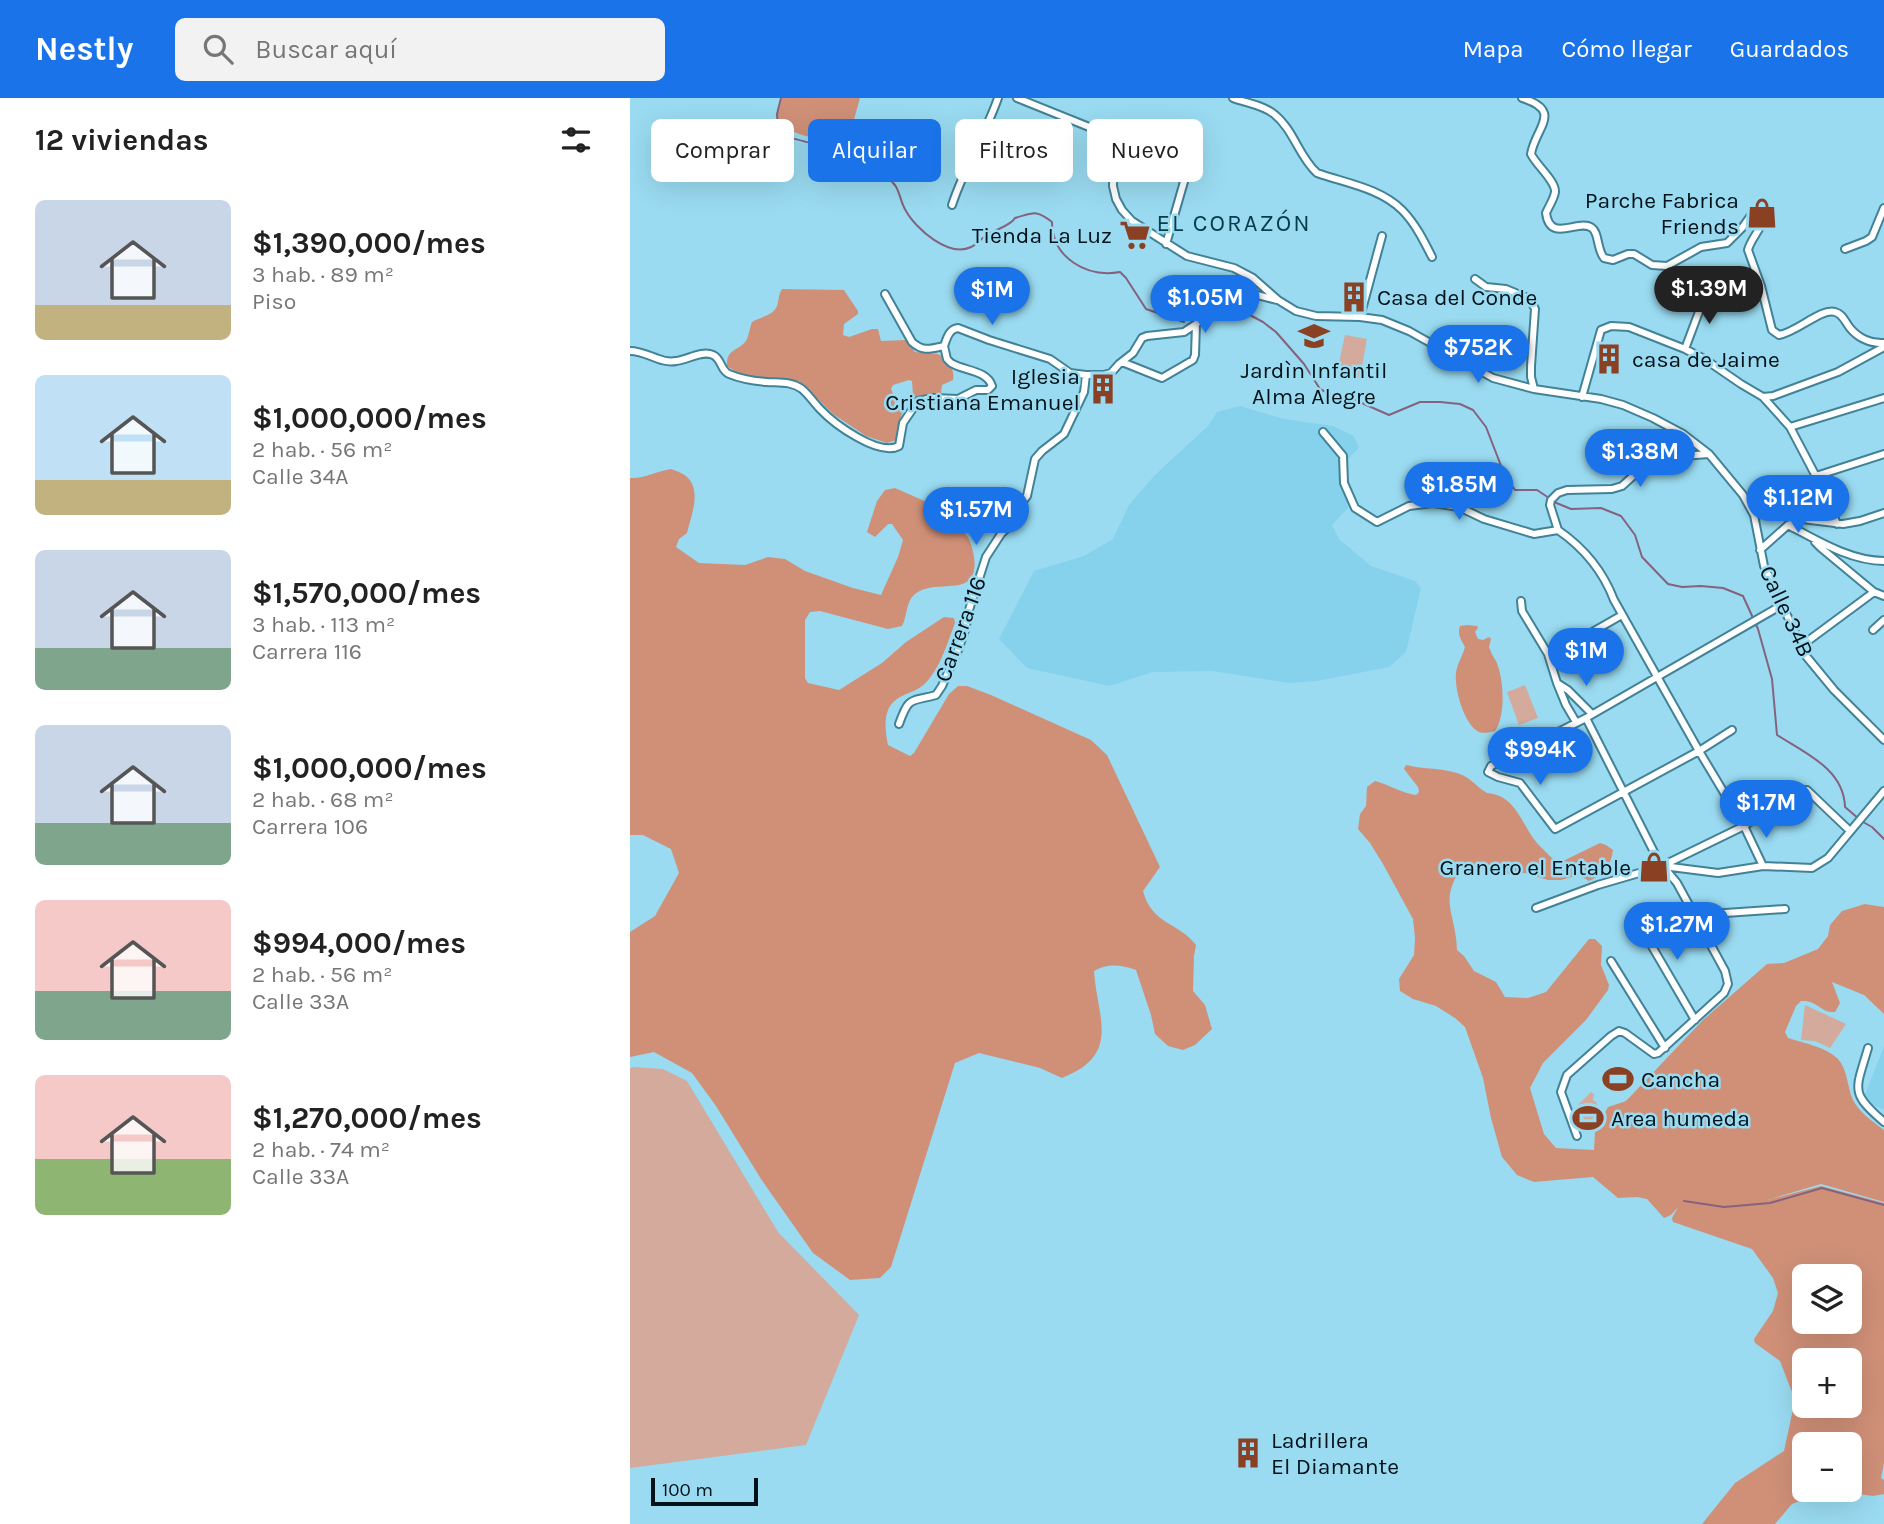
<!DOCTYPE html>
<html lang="es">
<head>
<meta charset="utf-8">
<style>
	:root { --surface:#fff; --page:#f2f2f2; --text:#222; --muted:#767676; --accent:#1a73e8 }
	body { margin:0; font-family:Karla,sans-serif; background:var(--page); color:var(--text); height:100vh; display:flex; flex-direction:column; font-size:26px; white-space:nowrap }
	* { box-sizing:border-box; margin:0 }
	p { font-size:23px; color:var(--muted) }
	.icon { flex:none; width:38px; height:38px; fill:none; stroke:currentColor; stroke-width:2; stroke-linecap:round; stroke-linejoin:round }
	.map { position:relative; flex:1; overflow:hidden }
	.drawer { display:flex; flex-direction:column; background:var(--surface); width:630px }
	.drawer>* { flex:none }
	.banner { position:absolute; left:21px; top:21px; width:665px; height:63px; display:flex; gap:14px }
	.controls { position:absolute; left:1162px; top:1166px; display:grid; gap:14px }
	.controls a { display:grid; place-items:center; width:70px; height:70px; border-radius:10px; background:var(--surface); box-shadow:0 7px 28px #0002; font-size:35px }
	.scale { position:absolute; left:21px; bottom:18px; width:107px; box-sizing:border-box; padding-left:7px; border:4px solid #001118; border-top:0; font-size:19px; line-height:24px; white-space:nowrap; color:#001118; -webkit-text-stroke:5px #9adbf1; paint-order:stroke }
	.price { position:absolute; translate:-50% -60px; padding:0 16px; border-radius:24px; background:var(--accent); color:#fff; font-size:23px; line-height:46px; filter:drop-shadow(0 2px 4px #0008) }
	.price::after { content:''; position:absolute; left:50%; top:42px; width:21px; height:16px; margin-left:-10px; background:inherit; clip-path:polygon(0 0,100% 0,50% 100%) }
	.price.selected { background:#222; color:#fff }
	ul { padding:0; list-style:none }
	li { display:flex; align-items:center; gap:21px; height:175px; padding:0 35px }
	li span { display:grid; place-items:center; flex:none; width:196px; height:140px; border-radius:10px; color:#555 }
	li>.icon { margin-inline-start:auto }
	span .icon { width:84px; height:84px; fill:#fffc; stroke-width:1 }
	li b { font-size:30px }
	h2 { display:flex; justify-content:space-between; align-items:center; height:84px; padding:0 35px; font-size:30px }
	.tag { padding:0 24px; border-radius:10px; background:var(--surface); box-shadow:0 7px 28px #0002; font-size:24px; line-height:63px }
	.tag.selected { background:var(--accent); color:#fff }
	header { display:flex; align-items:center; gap:42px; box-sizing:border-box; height:98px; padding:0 35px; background:var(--accent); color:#fff }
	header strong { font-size:33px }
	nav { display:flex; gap:38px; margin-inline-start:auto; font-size:24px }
	.search { width:490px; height:63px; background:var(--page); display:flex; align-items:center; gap:18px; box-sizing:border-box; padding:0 24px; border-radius:10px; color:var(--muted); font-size:26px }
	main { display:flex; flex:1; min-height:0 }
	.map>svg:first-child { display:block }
</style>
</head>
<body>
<header>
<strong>Nestly</strong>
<div class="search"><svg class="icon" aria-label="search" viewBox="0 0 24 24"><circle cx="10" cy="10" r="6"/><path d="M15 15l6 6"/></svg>Buscar aquí</div>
<nav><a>Mapa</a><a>Cómo llegar</a><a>Guardados</a></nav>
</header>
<main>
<section class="drawer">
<h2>12 viviendas<svg class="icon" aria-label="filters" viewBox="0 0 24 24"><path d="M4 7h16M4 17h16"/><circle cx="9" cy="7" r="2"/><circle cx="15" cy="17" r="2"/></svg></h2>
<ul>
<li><span style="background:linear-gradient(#c9d6e8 75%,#c2b280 0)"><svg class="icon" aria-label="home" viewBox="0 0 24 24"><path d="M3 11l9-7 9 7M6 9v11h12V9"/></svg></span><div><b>$1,390,000/mes</b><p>3 hab. · 89 m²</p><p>Piso</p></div></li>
<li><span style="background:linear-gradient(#bfe0f5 75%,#c2b280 0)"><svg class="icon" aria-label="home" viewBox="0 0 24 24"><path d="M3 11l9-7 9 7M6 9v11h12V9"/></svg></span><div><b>$1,000,000/mes</b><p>2 hab. · 56 m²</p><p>Calle 34A</p></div></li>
<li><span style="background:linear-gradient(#c9d6e8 70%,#7fa58c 0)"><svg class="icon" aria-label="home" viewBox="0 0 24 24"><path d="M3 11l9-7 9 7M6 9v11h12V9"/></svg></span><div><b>$1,570,000/mes</b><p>3 hab. · 113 m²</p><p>Carrera 116</p></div></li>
<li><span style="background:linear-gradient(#c9d6e8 70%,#7fa58c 0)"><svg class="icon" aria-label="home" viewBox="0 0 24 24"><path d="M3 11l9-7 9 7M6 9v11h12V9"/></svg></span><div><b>$1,000,000/mes</b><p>2 hab. · 68 m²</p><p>Carrera 106</p></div></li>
<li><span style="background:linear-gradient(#f6c9c9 65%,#7fa58c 0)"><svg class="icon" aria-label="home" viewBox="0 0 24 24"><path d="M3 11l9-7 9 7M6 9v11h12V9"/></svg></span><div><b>$994,000/mes</b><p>2 hab. · 56 m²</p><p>Calle 33A</p></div></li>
<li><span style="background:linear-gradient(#f6c9c9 60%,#8fb573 0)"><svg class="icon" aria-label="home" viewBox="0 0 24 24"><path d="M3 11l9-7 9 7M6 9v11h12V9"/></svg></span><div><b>$1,270,000/mes</b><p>2 hab. · 74 m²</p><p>Calle 33A</p></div></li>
</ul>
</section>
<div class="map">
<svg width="1254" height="1426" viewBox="0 0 1254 1426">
	<rect width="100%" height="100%" fill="#9adbf1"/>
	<path fill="#86d1eb" d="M 610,308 L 654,321 L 703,328 L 724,338 L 729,350 L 714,365 L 718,410 L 702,427 L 709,441 L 741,468 L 785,483 L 791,490 L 776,554 L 759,569 L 687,583 L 659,585 L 582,573 L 523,574 L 479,588 L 397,570 L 369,541 L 404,473 L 454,458 L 483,441 L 499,407 L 525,377 L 578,328 L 587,314 Z
		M 1254,948 L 1254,1012 L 1233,1002 Z"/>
	<path fill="#d3aa9b" d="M 715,237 L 737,241 L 730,279 L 707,274 Z
		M 895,587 L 908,620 L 889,627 L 877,594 Z
		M 1175,907 L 1216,926 L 1200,950 L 1185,943 L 1171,942 Z
		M 4,969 L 33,971 L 57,983 L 148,1134 L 229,1217 L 176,1347 L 0,1370 L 0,970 Z
		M 961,994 L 964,996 L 963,1002 L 966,1004 L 969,1011 L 957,1029 L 948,1007 Z"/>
	<path fill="#d09078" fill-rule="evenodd" d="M 152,0 L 230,0 L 221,32 L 208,66 L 186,40 C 171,38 155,32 147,19 Z
		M 152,191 L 214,192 L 228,213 L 228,216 L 214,226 L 213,237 L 219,239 L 242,231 L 248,231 L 251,243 L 276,242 L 285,254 C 292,255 304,254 310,257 C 319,262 325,272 323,282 L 312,287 L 311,295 L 286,299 L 283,297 L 282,283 L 279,282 L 263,287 L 261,291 L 272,315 L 266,342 L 257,345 L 236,338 L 203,316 L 169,283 L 125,279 L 106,274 L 97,268 C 96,249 110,254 117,241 C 119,236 120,229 122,224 C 130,219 143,218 147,208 C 149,202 148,197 152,191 Z
		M 41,371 C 46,373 53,375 57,379 C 72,393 61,418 57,435 L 49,441 L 46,449 L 69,465 L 115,467 L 138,459 L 155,461 L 175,473 L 223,490 L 251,497 L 268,459 L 273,442 L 262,426 L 258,426 L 245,439 L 237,434 L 247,403 L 255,392 L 265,390 L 299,405 C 309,402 317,396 326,392 C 339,387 362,389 370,401 C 363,415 348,411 336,414 C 335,415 332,423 331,425 C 330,434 338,436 340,444 C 344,454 348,472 340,481 C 330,494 298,482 283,498 C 276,505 277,519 272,528 L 258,531 L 190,513 L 180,514 L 175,522 L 175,580 L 178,585 L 209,592 L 252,565 L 276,544 L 314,519 L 324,520 L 325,525 C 318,543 312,565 299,581 C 289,594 279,593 267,601 C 252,611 255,632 258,647 L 280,658 L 284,655 L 319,596 L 328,588 L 337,588 L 361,597 L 461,642 L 477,657 L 530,769 L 513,793 C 522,827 549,824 566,847 L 564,858 L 563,893 L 575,907 L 582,931 L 565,947 L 553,952 L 538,948 L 525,936 L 521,917 L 506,872 C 491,867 478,865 464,873 C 467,920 492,956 432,980 L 410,970 L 349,955 L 325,965 L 261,1169 L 250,1180 L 220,1182 L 183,1155 L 131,1081 L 86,1008 L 62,975 L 24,954 L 0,959 L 0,834 L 25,818 L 49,775 L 41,751 L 13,737 L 0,737 L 0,380 C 13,381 27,373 41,371 Z
		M 837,527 L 847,528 L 848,530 L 845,534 L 848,541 L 853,542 L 859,539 L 861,541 L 859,549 C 861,555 863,558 866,563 C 874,580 876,618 865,633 C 860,634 854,636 849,634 C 834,627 824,590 826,575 C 827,566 833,557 835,549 C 831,542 827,536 830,528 Z
		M 776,667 C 792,671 808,670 823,674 C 839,677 845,688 857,695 C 889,697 893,734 912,750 C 917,755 922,761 929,765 L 970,745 L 976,747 L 983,752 C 982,766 972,778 959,783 L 949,777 L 931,782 L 918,782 L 895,775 L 877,776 L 834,766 C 807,804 826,813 827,852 L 834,858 L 844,873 L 866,884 L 875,899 L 898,900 L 916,894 L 959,841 L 965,841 L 972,848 L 971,867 L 979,887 L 978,892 L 956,922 L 913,965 L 900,990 L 914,1036 L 926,1050 L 964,1052 L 965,1033 L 978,1009 L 996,1003 L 1073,922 L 1137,866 L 1154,865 L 1188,851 L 1198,838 L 1200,827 L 1212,813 L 1235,806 L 1254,809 L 1254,916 L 1234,897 L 1202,884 L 1210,905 L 1205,914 C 1190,915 1188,902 1171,903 L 1166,908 L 1155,934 L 1158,940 C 1176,946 1194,948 1208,961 C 1218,972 1217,989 1223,1002 C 1230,1015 1242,1023 1254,1032 L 1254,1104 L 1191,1086 L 1137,1102 L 1191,1088 L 1254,1105 L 1254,1365 L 1251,1380 L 1254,1382 L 1254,1396 L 1243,1398 L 1199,1392 L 1162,1406 L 1145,1426 L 1072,1426 L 1105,1385 L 1154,1353 L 1165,1302 L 1150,1263 L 1125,1245 L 1124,1241 L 1143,1213 L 1148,1195 L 1143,1180 L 1122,1151 L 1043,1124 L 1042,1120 L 1048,1109 L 1041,1117 L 1034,1120 L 1017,1101 L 1007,1099 L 988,1100 L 963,1079 L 904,1084 L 887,1077 L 872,1059 L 861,1020 L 853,980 L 835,929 L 825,920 L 806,908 L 783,901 L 770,893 L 769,881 L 784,857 L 785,840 L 783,821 L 753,766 L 740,745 L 728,731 L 730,716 L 736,708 L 737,689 L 745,683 C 760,687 771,695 786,697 L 789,694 L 788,689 L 774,671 ZM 1174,1178 L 1220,1178 L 1220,1223 L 1174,1223 ZM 1174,1262 L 1220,1262 L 1220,1307 L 1174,1307 ZM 1174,1346 L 1220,1346 L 1220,1391 L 1174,1391 Z"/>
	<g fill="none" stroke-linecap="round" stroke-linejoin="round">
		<path stroke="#85627e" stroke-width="2" d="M 151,0 L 147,16 L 148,36 C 162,42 181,42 193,52 C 202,60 204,76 217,79 C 232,84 240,70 258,81 C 270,87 269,102 276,113 C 286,131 319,160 341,149 C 346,147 350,142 354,139 C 363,132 381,128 385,120 C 403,115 406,111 422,124 C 422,160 457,180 490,174 L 496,180 L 516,211 L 554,224
			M 593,214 L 596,213 L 618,216 L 633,224 L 646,234 L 674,266 L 690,291 L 715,304 L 725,302 L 759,317 L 790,304 L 810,304 L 830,306 L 843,312 L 856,329 L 875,378 L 885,392 L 907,392 L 919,400
			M 924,404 L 941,411 L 971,410 L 991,418 L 1005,437 L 1012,459 L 1038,486 L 1052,489 L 1071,488 L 1093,490 L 1113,498 L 1128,531 L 1142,581 L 1147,637 C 1175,655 1214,671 1215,709 L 1229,721
			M 1233,724 L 1242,729 L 1254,741
			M 1054,1103 L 1094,1109 L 1140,1105 L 1192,1090 L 1254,1107"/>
		<g stroke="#428296" stroke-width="10">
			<path id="street" d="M 387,0 L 474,35 L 480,43 L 484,53 L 483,88 L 486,101 L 492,112 L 502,123 L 557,158 L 604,170 L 623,180 L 648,202 L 666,213 L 686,218 L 730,219 L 752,222 L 779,233 L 863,280 L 904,291 L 971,301 L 993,307 L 1023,320 L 1053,336 L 1079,356 L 1113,397 L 1124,417 L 1134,468 L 1176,558 L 1204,592 L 1254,642
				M 603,0 C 616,5 633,7 644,16 C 664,32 669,59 687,75 C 715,85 750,90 772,112 C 785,125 794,143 802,159
				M 892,0 C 934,13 905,30 901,56 C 906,67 926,83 925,94 C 924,101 919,108 916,115 C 920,146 949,120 962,130 C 969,135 967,152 974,160 L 983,162 L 998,156 L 1004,156 L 1022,167 L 1037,168 L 1071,149 L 1097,145 L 1112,130 L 1122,116 L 1129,115 L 1133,120 C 1132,131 1121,140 1118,152 L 1131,188 L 1142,232 L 1149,237 C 1167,234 1191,210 1205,214 C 1213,216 1215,224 1220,230 C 1228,240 1241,246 1254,245
				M 322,107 C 334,70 355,37 368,0
				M 536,146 L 564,49
				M 1215,151 L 1236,143 L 1242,139 L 1254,110
				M 845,181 L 856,189 L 876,191 L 900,201 L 905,211 L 901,268 L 901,279 L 904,291
				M 255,196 L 282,244 C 293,254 300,251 314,248 C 317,240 319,231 328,230 L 359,242 L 420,261 L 440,275 L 456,277 L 474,277 L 481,275 L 489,266 L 503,255 L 512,240 L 517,238 L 554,234 L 566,226 L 583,214 L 586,203 L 593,193 L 603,191 L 647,202
				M 730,219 L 752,138
				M 1055,251 L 1076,195
				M 0,253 C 17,253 30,266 46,263 C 57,262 72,252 83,257 C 92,261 90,272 99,276 C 111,281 124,283 136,284 C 149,285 161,283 172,291 C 179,297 184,305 190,311 C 204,326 249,359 269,348 L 273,325 L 288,303 L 303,300 L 328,301 L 346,292 L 358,292 L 362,288 C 357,272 334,273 321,265 L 317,261 L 314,248
				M 492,264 L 532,280 L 563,262 L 565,257 L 566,226
				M 952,299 L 971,232 L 981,228 L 999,229 L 1055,251 L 1076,262 L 1111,286 L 1133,299 L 1160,329 L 1190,386 L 1207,426
				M 1133,299 L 1143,298 L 1208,274 L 1254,249
				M 1160,329 L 1254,300
				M 693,334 L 713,358 L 714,385 L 725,410 L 747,424 L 779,408 L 803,405 L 829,409 L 854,421 L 904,436 L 928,432 L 920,407 L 921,402 L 928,395 L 937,392 L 982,391 L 992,388 L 1014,368 L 1029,360 L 1078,356
				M 1186,378 L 1254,356
				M 1158,427 C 1187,442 1220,463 1254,463
				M 928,432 C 954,450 973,473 984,502 L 1069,653 L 1114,728 L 1133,768
				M 1185,444 L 1191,450 L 1244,494 L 1254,498
				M 1130,452 L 1158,427 L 1172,421 L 1213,426 L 1230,423 L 1254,415
				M 891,503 L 892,513 L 918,556 L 927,585 L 938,592 L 962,616
				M 1243,532 L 1254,522
				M 1171,548 L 1244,494
				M 922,567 L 934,564 L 972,543 L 964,533 L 992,517
				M 927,585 L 936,607 L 946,624
				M 269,626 C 279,598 280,604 306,597 L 312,588 L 328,552 L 336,529 L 337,518 L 356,459 L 371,436 L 380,427 L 385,414 L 397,398 L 405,361 L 412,353 L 434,336 L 454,294 L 456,277
				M 1102,632 L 1069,653 L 925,731 L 890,685 L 868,679 L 858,674 L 861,668 L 956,620 L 1152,507
				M 1034,767 L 1114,728 L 1168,692 L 1177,692 L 1220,733
				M 906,810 L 968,787 L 1033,768 L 1088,775 L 1133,768 L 1182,770 L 1198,760 L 1254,693
				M 1066,817 L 1155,811
				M 1006,821 L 1065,922
				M 981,863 L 1035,950
				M 1238,950 C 1226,992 1219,994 1254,1024
				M 947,1038 L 931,994 L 937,977 L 981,938 L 989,933 L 995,935 L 1024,956 L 1028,955 L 1094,895 L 1098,886 L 1095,873 L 1047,785 L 1028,762 L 956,620"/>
		</g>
		<use href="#street" stroke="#fff" stroke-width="6"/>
	</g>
	<defs>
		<g id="shop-bare" transform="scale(2.415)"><path d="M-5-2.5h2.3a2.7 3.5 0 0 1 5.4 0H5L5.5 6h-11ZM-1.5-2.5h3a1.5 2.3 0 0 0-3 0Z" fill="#894023" stroke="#9adbf1" stroke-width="2.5" paint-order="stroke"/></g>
		<g id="supermarket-bare" transform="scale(2.415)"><path d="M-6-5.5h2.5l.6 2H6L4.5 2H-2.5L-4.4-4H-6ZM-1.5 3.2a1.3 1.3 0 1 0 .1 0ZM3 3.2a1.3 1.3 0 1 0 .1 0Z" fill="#894023" stroke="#9adbf1" stroke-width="2.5" paint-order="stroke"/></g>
		<g id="building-bare" transform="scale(2.415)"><path d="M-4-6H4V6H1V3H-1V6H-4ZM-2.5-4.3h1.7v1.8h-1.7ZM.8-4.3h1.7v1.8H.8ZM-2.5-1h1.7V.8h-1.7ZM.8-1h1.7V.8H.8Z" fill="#894023" stroke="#9adbf1" stroke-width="2.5" paint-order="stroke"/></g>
		<g id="school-bare" transform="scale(2.415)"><path d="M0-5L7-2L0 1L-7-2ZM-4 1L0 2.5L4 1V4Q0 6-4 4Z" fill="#894023" stroke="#9adbf1" stroke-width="2.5" paint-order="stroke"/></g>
		<g id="stadium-bare" transform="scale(2.415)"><path d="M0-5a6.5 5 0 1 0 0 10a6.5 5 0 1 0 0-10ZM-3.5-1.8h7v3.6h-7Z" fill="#894023" stroke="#9adbf1" stroke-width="2.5" paint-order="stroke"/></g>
	</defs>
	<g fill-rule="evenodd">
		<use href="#shop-bare" x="1132" y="115"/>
		<use href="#supermarket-bare" x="505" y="137"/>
		<use href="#building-bare" x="724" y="199"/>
		<use href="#school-bare" x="684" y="238"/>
		<use href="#building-bare" x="979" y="261"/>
		<use href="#building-bare" x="473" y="291"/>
		<use href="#shop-bare" x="1024" y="769"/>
		<use href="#stadium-bare" x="988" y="981"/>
		<use href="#stadium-bare" x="958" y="1020"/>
		<use href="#building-bare" x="618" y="1355"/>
	</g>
	<g text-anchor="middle" stroke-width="5" stroke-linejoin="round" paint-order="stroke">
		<g font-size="23" fill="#001118" stroke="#9adbf1" text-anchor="start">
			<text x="1109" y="110" text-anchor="end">Parche Fabrica<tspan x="1109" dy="26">Friends</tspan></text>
			<text x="482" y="145" text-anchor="end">Tienda La Luz</text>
			<text x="747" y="207">Casa del Conde</text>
			<text x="1002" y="269">casa de Jaime</text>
			<text x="684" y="280" text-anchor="middle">Jardìn Infantil<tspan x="684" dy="26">Alma Alegre</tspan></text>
			<text x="450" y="286" text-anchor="end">Iglesia<tspan x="450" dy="26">Cristiana Emanuel</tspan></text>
			<text x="1001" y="777" text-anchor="end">Granero el Entable</text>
			<text x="1011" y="989">Cancha</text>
			<text x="981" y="1028">Area humeda</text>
			<text x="641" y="1350">Ladrillera<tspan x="641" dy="26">El Diamante</tspan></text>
		</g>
		<g font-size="23" fill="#001118" stroke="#9adbf1">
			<text transform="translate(1157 513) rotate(65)" y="8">Calle 34B</text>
			<text transform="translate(330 531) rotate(-70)" y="8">Carrera 116</text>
		</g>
		<g font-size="24" letter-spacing="2" fill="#063c4b" stroke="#9adbf1">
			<text x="604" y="133">EL CORAZÓN</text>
		</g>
	</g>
</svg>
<div class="controls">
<a><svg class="icon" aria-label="layers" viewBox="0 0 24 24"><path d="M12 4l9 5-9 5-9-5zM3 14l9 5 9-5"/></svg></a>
<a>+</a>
<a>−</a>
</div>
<div class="scale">100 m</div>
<b class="price selected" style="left:1079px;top:228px">$1.39M</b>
<b class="price" style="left:362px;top:229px">$1M</b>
<b class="price" style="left:575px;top:237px">$1.05M</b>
<b class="price" style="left:848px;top:287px">$752K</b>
<b class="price" style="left:1010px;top:391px">$1.38M</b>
<b class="price" style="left:829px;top:424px">$1.85M</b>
<b class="price" style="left:1168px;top:437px">$1.12M</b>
<b class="price" style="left:346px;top:449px">$1.57M</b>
<b class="price" style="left:956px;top:590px">$1M</b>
<b class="price" style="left:910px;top:689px">$994K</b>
<b class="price" style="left:1136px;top:742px">$1.7M</b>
<b class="price" style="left:1047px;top:864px">$1.27M</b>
<div class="banner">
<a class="tag">Comprar</a>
<a class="tag selected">Alquilar</a>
<a class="tag">Filtros</a>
<a class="tag">Nuevo</a>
</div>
</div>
</main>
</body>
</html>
